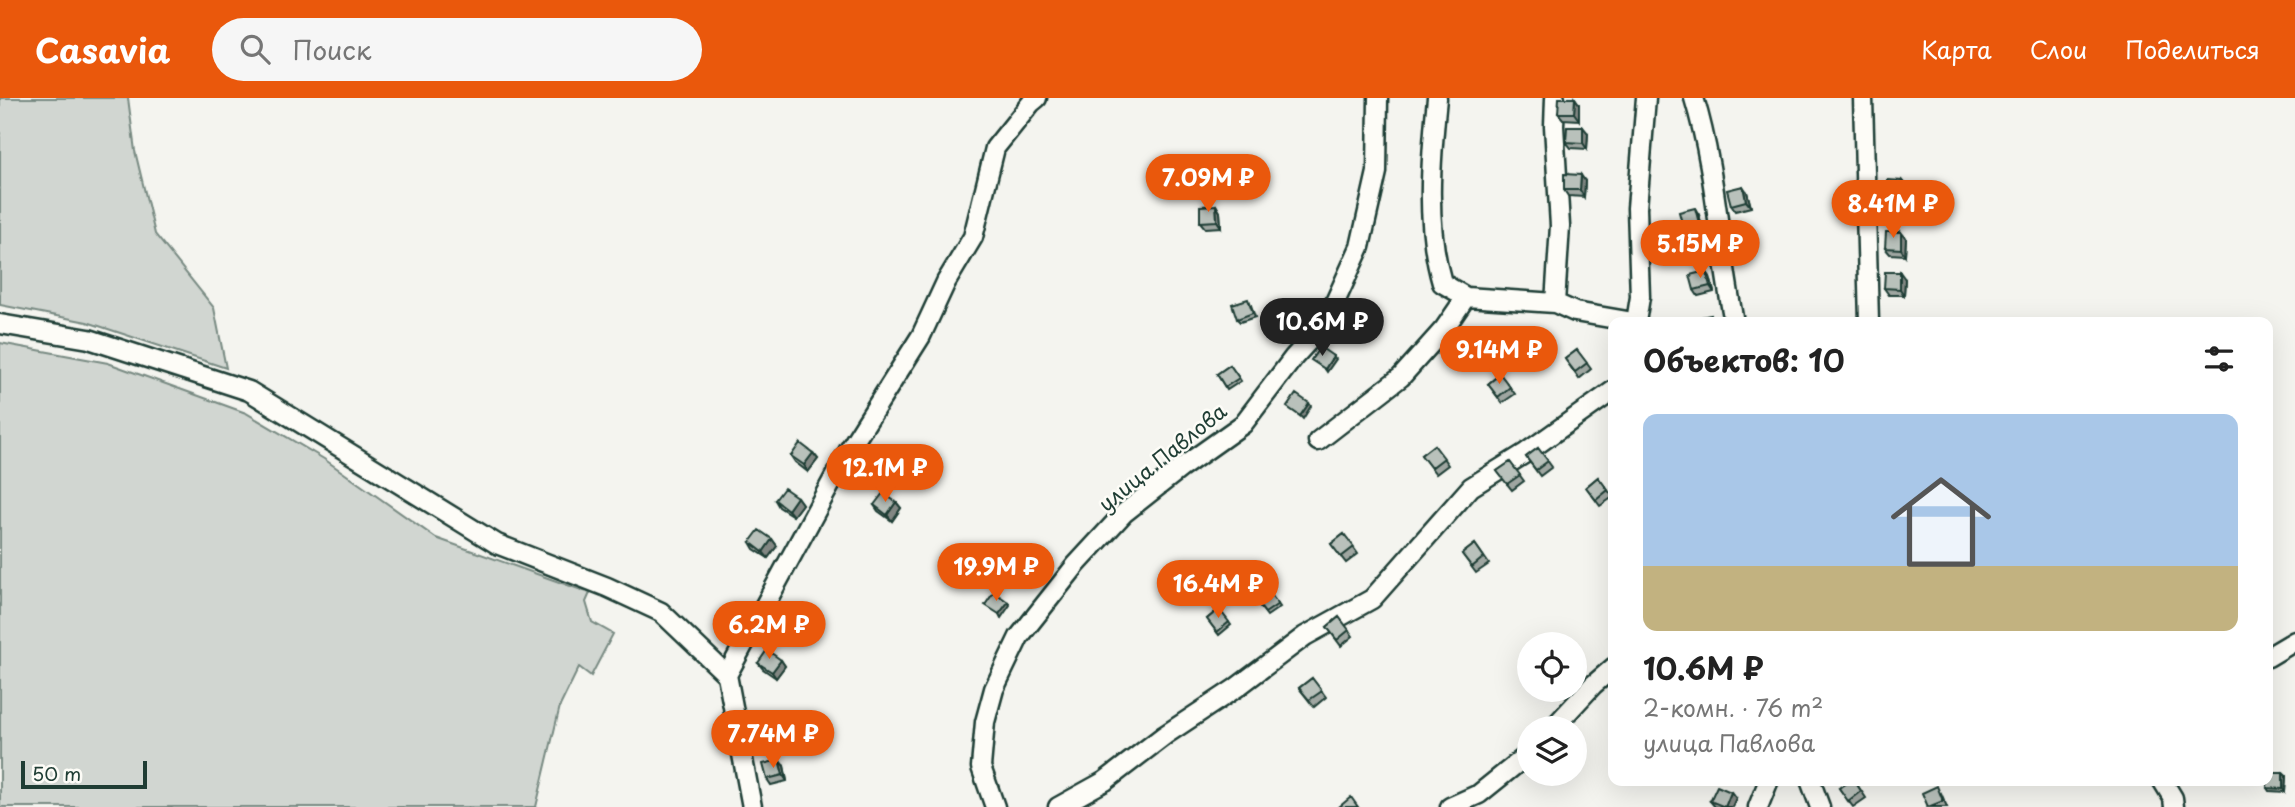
<!DOCTYPE html>
<html lang="ru">
<head>
<meta charset="utf-8">
<style>
	:root { --surface:#fff; --page:#f6f6f6; --text:#222; --muted:#767676; --line:#e0e0e0; --accent:#ea580c }
	body { margin:0; font-family:"Playpen Sans",sans-serif; background:var(--page); color:var(--text); height:100vh; display:flex; flex-direction:column; font-size:26px; white-space:nowrap }
	* { box-sizing:border-box; margin:0 }
	p { font-size:23px; color:var(--muted) }
	.icon { flex:none; width:38px; height:38px; fill:none; stroke:currentColor; stroke-width:2; stroke-linecap:round; stroke-linejoin:round }
	.map { position:relative; flex:1; overflow:hidden }
	.details { position:absolute; left:1608px; top:219px; width:665px; height:469px; display:flex; flex-direction:column; background:var(--surface); border-radius:14px; box-shadow:0 7px 28px #0002 }
	.details>* { flex:none }
	.fabs { position:absolute; left:1517px; top:534px; display:grid; gap:14px }
	.fabs a { display:grid; place-items:center; width:70px; height:70px; border-radius:50%; background:var(--surface); box-shadow:0 7px 28px #0002; font-size:35px }
	.scale { position:absolute; left:21px; bottom:18px; width:126px; box-sizing:border-box; padding-left:7px; border:4px solid #1f3d34; border-top:0; font-size:19px; line-height:24px; white-space:nowrap; color:#1f3d34; -webkit-text-stroke:5px #fdfcf7; paint-order:stroke }
	.price { position:absolute; translate:-50% -60px; padding:0 16px; border-radius:24px; background:var(--accent); color:#fff; font-size:23px; line-height:46px; filter:drop-shadow(0 2px 4px #0008) }
	.price::after { content:''; position:absolute; left:50%; top:42px; width:21px; height:16px; margin-left:-10px; background:inherit; clip-path:polygon(0 0,100% 0,50% 100%) }
	.price.selected { background:#222; color:#fff }
	ul { padding:0; list-style:none }
	li { display:grid; align-content:center; gap:14px; height:371px; padding:0 35px }
	li+li { border-top:2px solid var(--line) }
	li span { display:grid; place-items:center; height:217px; border-radius:14px; color:#555 }
	li>.icon { margin-inline-start:auto }
	span .icon { width:126px; height:126px; fill:#fffc; stroke-width:1 }
	li b { font-size:30px }
	h2 { display:flex; justify-content:space-between; align-items:center; height:84px; padding:0 35px; font-size:30px }
	header { display:flex; align-items:center; gap:42px; box-sizing:border-box; height:98px; padding:0 35px; background:var(--accent); color:#fff }
	header strong { font-size:33px }
	nav { display:flex; gap:38px; margin-inline-start:auto; font-size:24px }
	.search { width:490px; height:63px; background:var(--page); display:flex; align-items:center; gap:18px; box-sizing:border-box; padding:0 24px; border-radius:38px; color:var(--muted); font-size:26px }
	.map>svg:first-child { display:block }
</style>
</head>
<body>
<header>
<strong>Casavia</strong>
<div class="search"><svg class="icon" aria-label="search" viewBox="0 0 24 24"><circle cx="10" cy="10" r="6"/><path d="M15 15l6 6"/></svg>Поиск</div>
<nav><a>Карта</a><a>Слои</a><a>Поделиться</a></nav>
</header>
<div class="map">
<svg width="2295" height="709" viewBox="0 0 2295 709">
	<rect width="100%" height="100%" fill="#f4f4ef"/>
	<filter id="ink" filterUnits="userSpaceOnUse"><feTurbulence type="fractalNoise" baseFrequency=".0143" numOctaves="2"/><feDisplacementMap in="SourceGraphic" scale="14" xChannelSelector="R" yChannelSelector="G"/><feConvolveMatrix kernelMatrix="1 2 1 2 8 2 1 2 1" color-interpolation-filters="sRGB"/></filter>
	<g filter="url(#ink)">
		<path fill="#d1d6d1" stroke="#788a82" stroke-width="2" d="M 0,0 L 128,0 L 135,53 L 155,136 L 214,210 L 226,270 L 87,224 L 0,207 Z
			M 0,245 L 108,265 L 246,315 L 324,361 L 436,440 L 590,495 L 586,504 L 592,524 L 613,536 L 591,578 L 579,569 L 560,608 L 536,709 L 0,709 Z"/>
		<g fill="none" stroke-linecap="round" stroke-linejoin="round">
			<g stroke="#1f3d34" stroke-width="23">
				<path id="minor" d="M 1437,0 C 1431,60 1425,127 1442,185 L 1466,199
					M 1694,0 C 1716,72 1719,150 1734,224
					M 1863,0 L 1869,224
					M 1555,205 L 1575,214 L 1633,224
					M 1636,224 L 1640,199 L 1637,110 L 1646,0
					M 0,226 L 89,241 L 249,293 L 497,446 L 607,489 L 661,514 L 727,577
					M 1318,343 L 1401,279 L 1444,231 L 1466,199 L 1555,205 L 1560,128 L 1554,28 L 1555,0
					M 2268,559 L 2295,543
					M 1553,630 L 1593,587 L 1614,569
					M 1810,682 L 1820,709
					M 2162,682 L 2173,700 L 2174,709
					M 752,709 L 727,577 L 849,352 L 921,238 L 946,184 L 973,139 L 995,50 L 1031,5 L 1037,0
					M 995,709 L 981,669 L 985,624 L 994,591 L 1019,539 L 1076,467 L 1124,415 L 1181,370 L 1243,326 L 1294,259 L 1326,224 L 1360,149 L 1377,74 L 1378,0
					M 1058,709 L 1105,683 L 1165,637 L 1236,590 L 1305,538 L 1372,501 L 1471,389 L 1524,356 L 1614,292
					M 1450,709 L 1479,696 L 1530,655
					M 1758,709 L 1769,682"/>
			</g>
			<use href="#minor" stroke="#fdfcf7" stroke-width="18"/>
		</g>
		<path fill="#9fa6a1" stroke="#1f3d34" stroke-width="2" d="M 1575,0 L 1579,6 L 1579,22 L 1563,21 L 1558,15 Z
			M 1588,35 L 1587,51 L 1571,50 L 1566,44 Z
			M 1585,83 L 1584,99 L 1568,98 L 1564,92 Z
			M 1902,83 L 1907,89 L 1906,105 L 1891,105 L 1886,99 Z
			M 1747,94 L 1751,109 L 1735,113 L 1731,107 Z
			M 1216,107 L 1220,114 L 1221,129 L 1205,130 L 1200,124 Z
			M 1699,117 L 1703,132 L 1687,136 L 1683,129 Z
			M 1749,140 L 1752,155 L 1736,159 L 1732,153 Z
			M 1906,140 L 1905,157 L 1890,156 L 1885,150 Z
			M 1706,173 L 1710,179 L 1714,194 L 1698,198 L 1694,192 Z
			M 1905,181 L 1904,197 L 1889,197 L 1884,190 Z
			M 1250,204 L 1255,219 L 1240,224 L 1237,221 Z
			M 1577,252 L 1591,271 L 1579,281 L 1565,261 Z
			M 1230,267 L 1241,283 L 1227,292 L 1217,276 Z
			M 1500,276 L 1515,296 L 1502,305 L 1488,286 Z
			M 1434,347 L 1448,367 L 1436,376 L 1421,357 Z
			M 1538,350 L 1552,369 L 1540,378 L 1526,359 Z
			M 813,355 L 818,361 L 808,374 L 795,364 L 791,358 Z
			M 1510,364 L 1524,383 L 1512,392 L 1497,373 Z
			M 1598,379 L 1613,399 L 1600,408 L 1586,389 Z
			M 797,399 L 802,406 L 793,418 L 779,409 L 775,402 Z
			M 896,404 L 901,410 L 892,423 L 878,413 L 874,407 Z
			M 1344,436 L 1358,456 L 1346,465 L 1331,446 Z
			M 772,441 L 777,448 L 768,460 L 754,451 L 750,444 Z
			M 1475,446 L 1489,466 L 1476,475 L 1462,456 Z
			M 1268,493 L 1280,509 L 1267,518 L 1255,502 Z
			M 1219,511 L 1231,527 L 1219,537 L 1207,521 Z
			M 1339,519 L 1353,538 L 1341,548 L 1327,529 Z
			M 781,562 L 785,568 L 776,580 L 763,571 L 758,565 Z
			M 1312,580 L 1326,599 L 1314,609 L 1299,590 Z
			M 784,668 L 787,683 L 771,687 L 767,681 Z
			M 2283,675 L 2286,678 L 2285,694 L 2269,693 L 2267,690 Z
			M 1854,682 L 1866,700 L 1853,709 L 1839,690 Z
			M 1941,695 L 1947,709 L 1928,709 Z
			M 1736,700 L 1732,709 L 1715,709 L 1710,703 Z"/>
		<path fill="#828783" stroke="#1f3d34" stroke-width="2" d="M 1575,0 L 1579,6 L 1579,22 L 1574,15 Z
			M 1583,29 L 1588,35 L 1587,51 L 1583,45 Z
			M 1581,77 L 1585,83 L 1584,99 L 1580,92 Z
			M 1902,83 L 1907,89 L 1906,105 L 1902,99 Z
			M 1743,88 L 1747,94 L 1751,109 L 1746,103 Z
			M 1216,107 L 1220,114 L 1221,129 L 1217,123 Z
			M 1695,110 L 1699,117 L 1703,132 L 1699,125 Z
			M 1744,134 L 1749,140 L 1752,155 L 1748,149 Z
			M 1901,134 L 1906,140 L 1905,157 L 1901,151 Z
			M 1706,173 L 1710,179 L 1714,194 L 1710,188 Z
			M 1900,174 L 1905,181 L 1904,197 L 1900,191 Z
			M 1333,258 L 1336,261 L 1327,274 L 1325,271 Z
			M 1309,305 L 1311,308 L 1303,321 L 1300,318 Z
			M 813,355 L 818,361 L 808,374 L 804,367 Z
			M 797,399 L 802,406 L 793,418 L 788,412 Z
			M 896,404 L 901,410 L 892,423 L 887,417 Z
			M 772,441 L 777,448 L 768,460 L 763,454 Z
			M 1008,504 L 1010,507 L 1001,520 L 999,516 Z
			M 781,562 L 785,568 L 776,580 L 772,574 Z
			M 779,662 L 784,668 L 787,683 L 783,677 Z
			M 2283,675 L 2286,678 L 2285,694 L 2283,691 Z
			M 1731,694 L 1736,700 L 1732,709 L 1725,709 Z"/>
		<path fill="#b9c1bb" stroke="#1f3d34" stroke-width="2" d="M 1559,0 L 1575,0 L 1574,15 L 1558,15 Z
			M 1567,29 L 1583,29 L 1583,45 L 1566,44 Z
			M 1564,76 L 1581,77 L 1580,92 L 1564,92 Z
			M 1887,82 L 1902,83 L 1902,99 L 1886,99 Z
			M 1743,88 L 1746,103 L 1731,107 L 1727,92 Z
			M 1216,107 L 1217,123 L 1200,124 L 1200,108 Z
			M 1695,110 L 1699,125 L 1683,129 L 1679,114 Z
			M 1744,134 L 1748,149 L 1732,153 L 1728,138 Z
			M 1886,134 L 1901,134 L 1901,151 L 1885,150 Z
			M 1706,173 L 1710,188 L 1694,192 L 1690,177 Z
			M 1885,174 L 1900,174 L 1900,191 L 1884,190 Z
			M 1248,201 L 1253,215 L 1237,221 L 1232,206 Z
			M 1711,217 L 1713,224 L 1696,224 L 1696,220 Z
			M 1320,249 L 1333,258 L 1325,271 L 1311,262 Z
			M 1577,252 L 1587,265 L 1575,274 L 1565,261 Z
			M 1230,267 L 1239,280 L 1225,289 L 1217,276 Z
			M 1500,276 L 1510,289 L 1498,299 L 1488,286 Z
			M 1296,296 L 1309,305 L 1300,318 L 1287,309 Z
			M 800,345 L 813,355 L 804,367 L 791,358 Z
			M 1434,347 L 1444,360 L 1431,370 L 1421,357 Z
			M 1538,350 L 1548,363 L 1536,372 L 1526,359 Z
			M 1510,364 L 1520,377 L 1507,386 L 1497,373 Z
			M 1598,379 L 1608,392 L 1596,402 L 1586,389 Z
			M 784,390 L 797,399 L 788,412 L 775,402 Z
			M 883,395 L 896,404 L 887,417 L 874,407 Z
			M 759,432 L 772,441 L 763,454 L 750,444 Z
			M 1344,436 L 1354,449 L 1341,459 L 1331,446 Z
			M 1475,446 L 1484,459 L 1472,469 L 1462,456 Z
			M 1268,493 L 1278,506 L 1265,515 L 1255,502 Z
			M 994,494 L 1008,504 L 999,516 L 985,507 Z
			M 1219,511 L 1229,524 L 1217,534 L 1207,521 Z
			M 1339,519 L 1349,532 L 1337,542 L 1327,529 Z
			M 767,552 L 781,562 L 772,574 L 758,565 Z
			M 1312,580 L 1322,593 L 1309,602 L 1299,590 Z
			M 779,662 L 783,677 L 767,681 L 763,666 Z
			M 2268,675 L 2283,675 L 2283,691 L 2267,690 Z
			M 1850,682 L 1854,682 L 1861,693 L 1848,703 L 1839,690 Z
			M 1717,688 L 1731,694 L 1725,709 L 1710,703 Z
			M 1937,688 L 1943,703 L 1928,709 L 1922,695 Z
			M 1351,699 L 1358,709 L 1339,709 Z"/>
	</g>
	<g text-anchor="middle" stroke-width="5" stroke-linejoin="round" paint-order="stroke">
		<g font-size="21" fill="#1f3d34" stroke="#fdfcf7">
			<text transform="translate(1163 360) rotate(-39)" y="7">улица Павлова</text>
		</g>
	</g>
</svg>
<div class="fabs">
<a><svg class="icon" aria-label="locate" viewBox="0 0 24 24"><circle cx="12" cy="12" r="6"/><path d="M12 2v4M12 18v4M2 12h4M18 12h4"/></svg></a>
<a><svg class="icon" aria-label="layers" viewBox="0 0 24 24"><path d="M12 4l9 5-9 5-9-5zM3 14l9 5 9-5"/></svg></a>
</div>
<div class="scale">50 m</div>
<b class="price" style="left:1208px;top:116px">7.09M ₽</b>
<b class="price" style="left:1893px;top:142px">8.41M ₽</b>
<b class="price" style="left:1700px;top:182px">5.15M ₽</b>
<b class="price selected" style="left:1322px;top:260px">10.6M ₽</b>
<b class="price" style="left:1499px;top:288px">9.14M ₽</b>
<b class="price" style="left:885px;top:406px">12.1M ₽</b>
<b class="price" style="left:996px;top:505px">19.9M ₽</b>
<b class="price" style="left:1218px;top:522px">16.4M ₽</b>
<b class="price" style="left:769px;top:563px">6.2M ₽</b>
<b class="price" style="left:773px;top:672px">7.74M ₽</b>
<section class="details">
<h2>Объектов: 10<svg class="icon" aria-label="filters" viewBox="0 0 24 24"><path d="M4 7h16M4 17h16"/><circle cx="9" cy="7" r="2"/><circle cx="15" cy="17" r="2"/></svg></h2>
<ul>
<li><span style="background:linear-gradient(#a9c7e8 70%,#c2b280 0)"><svg class="icon" aria-label="home" viewBox="0 0 24 24"><path d="M3 11l9-7 9 7M6 9v11h12V9"/></svg></span><div><b>10.6M ₽</b><p>2-комн. · 76 m²</p><p>улица Павлова</p></div></li>
</ul>
</section>
</div>
</body>
</html>
